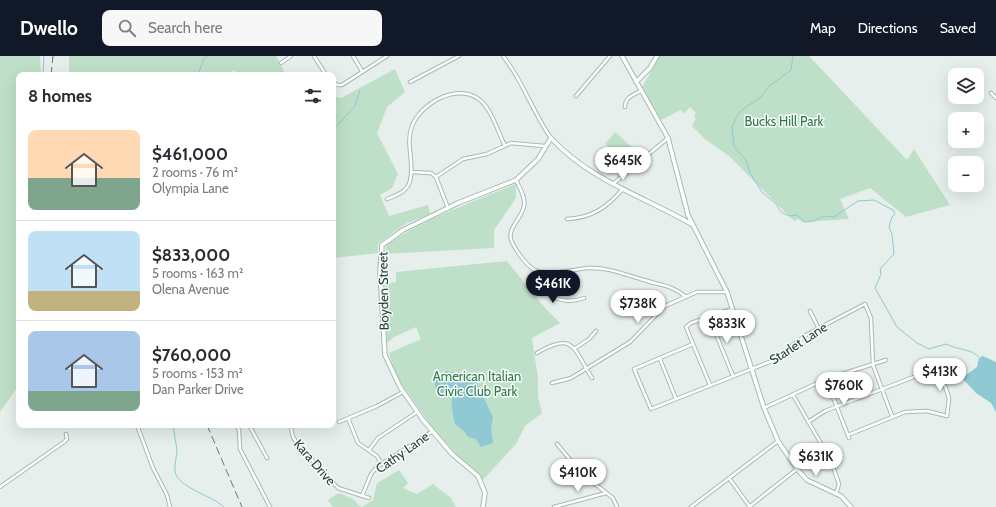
<!DOCTYPE html>
<html lang="en">
<head>
<meta charset="utf-8">
<style>
	:root { --surface:#fff; --page:#f7f7f7; --text:#2b2b33; --muted:#7c7c81; --line:#e1e1e2; --accent:#111827 }
	body { margin:0; font-family:Cabin,sans-serif; background:var(--page); color:var(--text); height:100vh; display:flex; flex-direction:column; font-size:15px; white-space:nowrap }
	* { box-sizing:border-box; margin:0 }
	p { font-size:13px; color:var(--muted) }
	.icon { flex:none; width:22px; height:22px; fill:none; stroke:currentColor; stroke-width:2; stroke-linecap:round; stroke-linejoin:round }
	.map { position:relative; flex:1; overflow:hidden }
	.details { position:absolute; left:16px; top:16px; width:320px; height:356px; display:flex; flex-direction:column; background:var(--surface); border-radius:8px; box-shadow:0 4px 16px #0002 }
	.details>* { flex:none }
	.controls { position:absolute; left:948px; top:12px; display:grid; gap:8px }
	.controls a { display:grid; place-items:center; width:36px; height:36px; border-radius:8px; background:var(--surface); box-shadow:0 4px 16px #0002; font-size:20px }
	.price { position:absolute; translate:-50% -34px; padding:0 9px; border-radius:14px; background:#fff; color:#222; font-size:13px; line-height:26px; filter:drop-shadow(0 1px 2px #0008) }
	.price::after { content:''; position:absolute; left:50%; top:24px; width:12px; height:9px; margin-left:-6px; background:inherit; clip-path:polygon(0 0,100% 0,50% 100%) }
	.price.on { background:var(--accent); color:#fff }
	ul { padding:0; list-style:none }
	li { display:flex; align-items:center; gap:12px; height:100px; padding:0 12px }
	li+li { border-top:1px solid var(--line) }
	li span { display:grid; place-items:center; flex:none; width:112px; height:80px; border-radius:8px; color:#555 }
	li>.icon { margin-inline-start:auto }
	span .icon { width:48px; height:48px; fill:#fffc; stroke-width:1 }
	li b { font-size:17px }
	h2 { display:flex; justify-content:space-between; align-items:center; height:48px; padding:0 12px; font-size:17px }
	header { display:flex; align-items:center; gap:24px; box-sizing:border-box; height:56px; padding:0 20px; background:var(--accent); color:#fff }
	header strong { font-size:19px }
	nav { display:flex; gap:22px; margin-inline-start:auto; font-size:14px }
	.search { width:280px; height:36px; background:var(--page); display:flex; align-items:center; gap:10px; box-sizing:border-box; padding:0 14px; border-radius:8px; color:var(--muted); font-size:15px }
	.map>svg:first-child { display:block }
</style>
</head>
<body>
<header>
<strong>Dwello</strong>
<div class="search"><svg class="icon" aria-label="search" viewBox="0 0 24 24"><circle cx="10" cy="10" r="6"/><path d="M15 15l6 6"/></svg>Search here</div>
<nav><a>Map</a><a>Directions</a><a>Saved</a></nav>
</header>
<div class="map">
<svg width="996" height="451" viewBox="0 0 996 451">
	<rect width="100%" height="100%" fill="#e6efeb"/>
	<path fill="#bfe0c8" d="M 0,0 L 40,0 L 41,19 L 19,19 L 19,329 L 0,356 Z
		M 69,0 L 276,0 L 286,19 L 236,19 L 237,18 L 234,14 L 226,19 L 69,19 Z
		M 660,0 L 809,0 L 907,104 L 914,93 L 950,149 L 906,161 L 870,132 L 840,143 L 849,163 L 802,166 L 798,163 L 794,165 L 729,100 L 706,84 L 692,70 L 696,62 L 694,60 L 696,57 L 690,51 L 684,58 L 681,54 L 661,64 L 642,31 Z
		M 395,13 L 405,36 L 387,51 L 377,77 L 398,118 L 392,132 L 380,139 L 389,160 L 428,149 L 430,158 L 405,168 L 378,188 L 378,197 L 333,202 L 333,40 L 341,42 Z
		M 615,76 L 643,101 L 631,112 L 605,88 Z
		M 516,128 L 516,142 L 494,174 L 494,192 L 385,198 L 386,189 C 426,162 472,146 516,128 Z
		M 507,205 L 545,252 L 560,267 L 532,282 L 538,322 L 538,341 L 542,357 L 525,370 L 516,388 L 483,424 L 474,413 L 458,400 L 433,372 L 396,320 L 389,297 L 421,283 L 416,271 L 394,281 L 387,287 L 383,228 L 396,226 L 396,216 Z
		M 399,414 L 408,427 L 403,432 L 417,438 L 433,428 L 451,442 L 456,451 L 362,451 L 373,444 L 377,427 Z
		M 339,437 L 353,443 L 361,451 L 333,451 L 328,444 Z"/>
	<path fill="#8ec9d4" d="M 983,300 L 996,306 L 996,356 L 991,347 L 976,337 L 962,322 L 977,311 L 979,302 Z
		M 447,315 L 475,323 L 493,361 L 491,373 L 493,387 L 481,391 L 476,383 L 468,381 L 464,375 L 455,368 C 453,359 451,350 452,341 C 443,339 435,336 434,325 L 439,319 Z"/>
	<g fill="none" stroke-linecap="round" stroke-linejoin="round">
		<path stroke="#8ec9d4" stroke-width="1" d="M 793,0 L 791,14 L 768,31 L 761,41 L 742,54 L 737,60 L 732,71 L 734,90 L 747,106 L 750,117 L 762,136 L 776,148 L 781,156 L 789,160 L 797,159 L 805,166 L 813,165 L 823,160 L 834,161 L 858,145 L 874,144 L 893,154 L 895,158 L 892,161 L 889,171 L 892,178 L 894,198 L 880,213 L 881,218 L 875,232 L 897,271 L 917,287 L 929,293 L 946,288 C 958,294 972,293 979,301
			M 43,19 L 44,0
			M 198,19 L 204,2 L 207,0
			M 333,74 L 355,50 L 360,34
			M 173,369 C 174,377 176,386 177,394 C 177,401 174,408 175,416 C 179,432 211,439 224,451"/>
		<g stroke="#a8b8b2" stroke-width="4.5">
			<path id="street" d="M 314,0 L 326,19
				M 353,0 L 362,15
				M 503,0 C 523,25 532,55 551,82
				M 281,7 L 291,0
				M 333,26 L 337,29 L 342,29 L 387,0
				M 410,26 L 459,0
				M 991,37 L 996,42
				M 576,40 L 610,0
				M 625,51 C 625,41 633,39 641,35
				M 411,116 L 431,117 L 436,121 L 448,152
				M 436,121 L 463,103 L 487,98 L 511,87 L 544,90
				M 516,124 C 519,131 526,141 524,150 C 522,163 504,174 513,188 C 517,196 528,212 537,215 C 549,220 575,213 588,212 C 608,211 626,219 644,224 C 662,230 670,228 686,241
				M 613,128 L 668,82
				M 387,143 C 397,139 407,136 410,125 C 415,107 405,88 412,70 C 421,47 458,26 480,44 C 492,54 498,76 505,90
				M 567,163 C 592,162 607,151 622,134
				M 547,217 C 548,222 548,230 550,235 C 555,247 574,246 584,242
				M 810,255 L 818,271
				M 709,261 L 733,320
				M 693,288 L 634,313 L 651,353 L 772,305 L 806,279 L 865,248 L 871,262 L 873,309 L 892,360
				M 574,293 L 589,283 L 596,275
				M 537,297 C 574,275 573,292 592,322
				M 660,303 L 676,343
				M 826,323 L 849,382
				M 552,327 L 571,322 L 630,286 L 665,250 L 697,236 L 726,236
				M 710,329 L 686,271 L 691,267 L 732,253
				M 793,339 L 831,405 L 839,428 L 836,438
				M 764,352 L 826,323 L 886,304
				M 348,362 L 358,387 L 377,400 L 381,408
				M 339,366 L 377,350 L 403,336
				M 808,366 L 825,355 L 945,309
				M 137,369 L 153,412 L 167,439 L 170,451
				M 236,369 L 239,374 L 240,393 L 270,451
				M 249,369 L 267,402
				M 291,372 L 293,381 L 298,389 L 338,432 L 369,442
				M 848,379 L 905,356 L 927,355 L 947,360 L 949,342 L 939,312
				M 557,388 L 582,418 L 613,442 L 617,451
				M 369,394 L 378,382 L 417,356
				M 729,422 L 750,451
				M 0,431 L 64,386 L 67,383 L 66,378
				M 362,440 L 371,418 L 377,411 L 433,375
				M 554,451 L 606,437
				M 691,451 L 778,385
				M 749,451 L 797,413"/>
		</g>
		<g stroke="#a4bbb3" stroke-width="5.5">
			<path id="secondary" d="M 622,0 L 668,82 L 688,159 L 727,236 L 764,352 L 778,385 L 797,413 L 807,424 L 841,440 L 851,451
				M 636,26 L 650,12 L 657,0
				M 483,451 L 485,437 L 478,420 L 452,398 L 423,364 L 400,331 L 385,299 L 380,216 L 382,189 L 403,174 L 458,147 L 516,124 L 538,103 L 551,82 C 589,124 645,141 693,169"/>
		</g>
		<use href="#street" stroke="#fff" stroke-width="2.5"/>
		<use href="#secondary" stroke="#fff" stroke-width="3.5"/>
		<path stroke="#5f7d75" stroke-width="1" stroke-dasharray="8 4" stroke-linecap="butt" d="M 51,19 L 53,0
			M 207,369 L 242,451"/>
	</g>
	<g text-anchor="middle" stroke-width="3" stroke-linejoin="round" paint-order="stroke">
		<g font-size="13" fill="#2d7a4b" stroke="#f7fbf9">
			<text x="784" y="70">Bucks Hill Park</text>
			<text x="477" y="325">American Italian<tspan x="477" dy="15">Civic Club Park</tspan></text>
		</g>
		<g font-size="13" fill="#24423a" stroke="#f7fbf9">
			<text transform="translate(383 235) rotate(-91)" y="5">Boyden Street</text>
			<text transform="translate(798 287) rotate(-33)" y="5">Starlet Lane</text>
			<text transform="translate(402 396) rotate(-35)" y="5">Cathy Lane</text>
			<text transform="translate(315 406) rotate(49)" y="5">Kara Drive</text>
		</g>
	</g>
</svg>
<div class="controls">
<a><svg class="icon" aria-label="layers" viewBox="0 0 24 24"><path d="M12 4l9 5-9 5-9-5zM3 14l9 5 9-5"/></svg></a>
<a>+</a>
<a>−</a>
</div>
<b class="price" style="left:623px;top:125px">$645K</b>
<b class="price on" style="left:553px;top:248px">$461K</b>
<b class="price" style="left:638px;top:268px">$738K</b>
<b class="price" style="left:727px;top:288px">$833K</b>
<b class="price" style="left:940px;top:336px">$413K</b>
<b class="price" style="left:844px;top:350px">$760K</b>
<b class="price" style="left:816px;top:421px">$631K</b>
<b class="price" style="left:578px;top:437px">$410K</b>
<section class="details">
<h2>8 homes<svg class="icon" aria-label="filters" viewBox="0 0 24 24"><path d="M4 7h16M4 17h16"/><circle cx="9" cy="7" r="2"/><circle cx="15" cy="17" r="2"/></svg></h2>
<ul>
<li><span style="background:linear-gradient(#ffd9b3 60%,#7fa58c 0)"><svg class="icon" aria-label="home" viewBox="0 0 24 24"><path d="M3 11l9-7 9 7M6 9v11h12V9"/></svg></span><div><b>$461,000</b><p>2 rooms · 76 m²</p><p>Olympia Lane</p></div></li>
<li><span style="background:linear-gradient(#bfe0f5 75%,#c2b280 0)"><svg class="icon" aria-label="home" viewBox="0 0 24 24"><path d="M3 11l9-7 9 7M6 9v11h12V9"/></svg></span><div><b>$833,000</b><p>5 rooms · 163 m²</p><p>Olena Avenue</p></div></li>
<li><span style="background:linear-gradient(#a9c7e8 75%,#7fa58c 0)"><svg class="icon" aria-label="home" viewBox="0 0 24 24"><path d="M3 11l9-7 9 7M6 9v11h12V9"/></svg></span><div><b>$760,000</b><p>5 rooms · 153 m²</p><p>Dan Parker Drive</p></div></li>
</ul>
</section>
</div>
</body>
</html>
